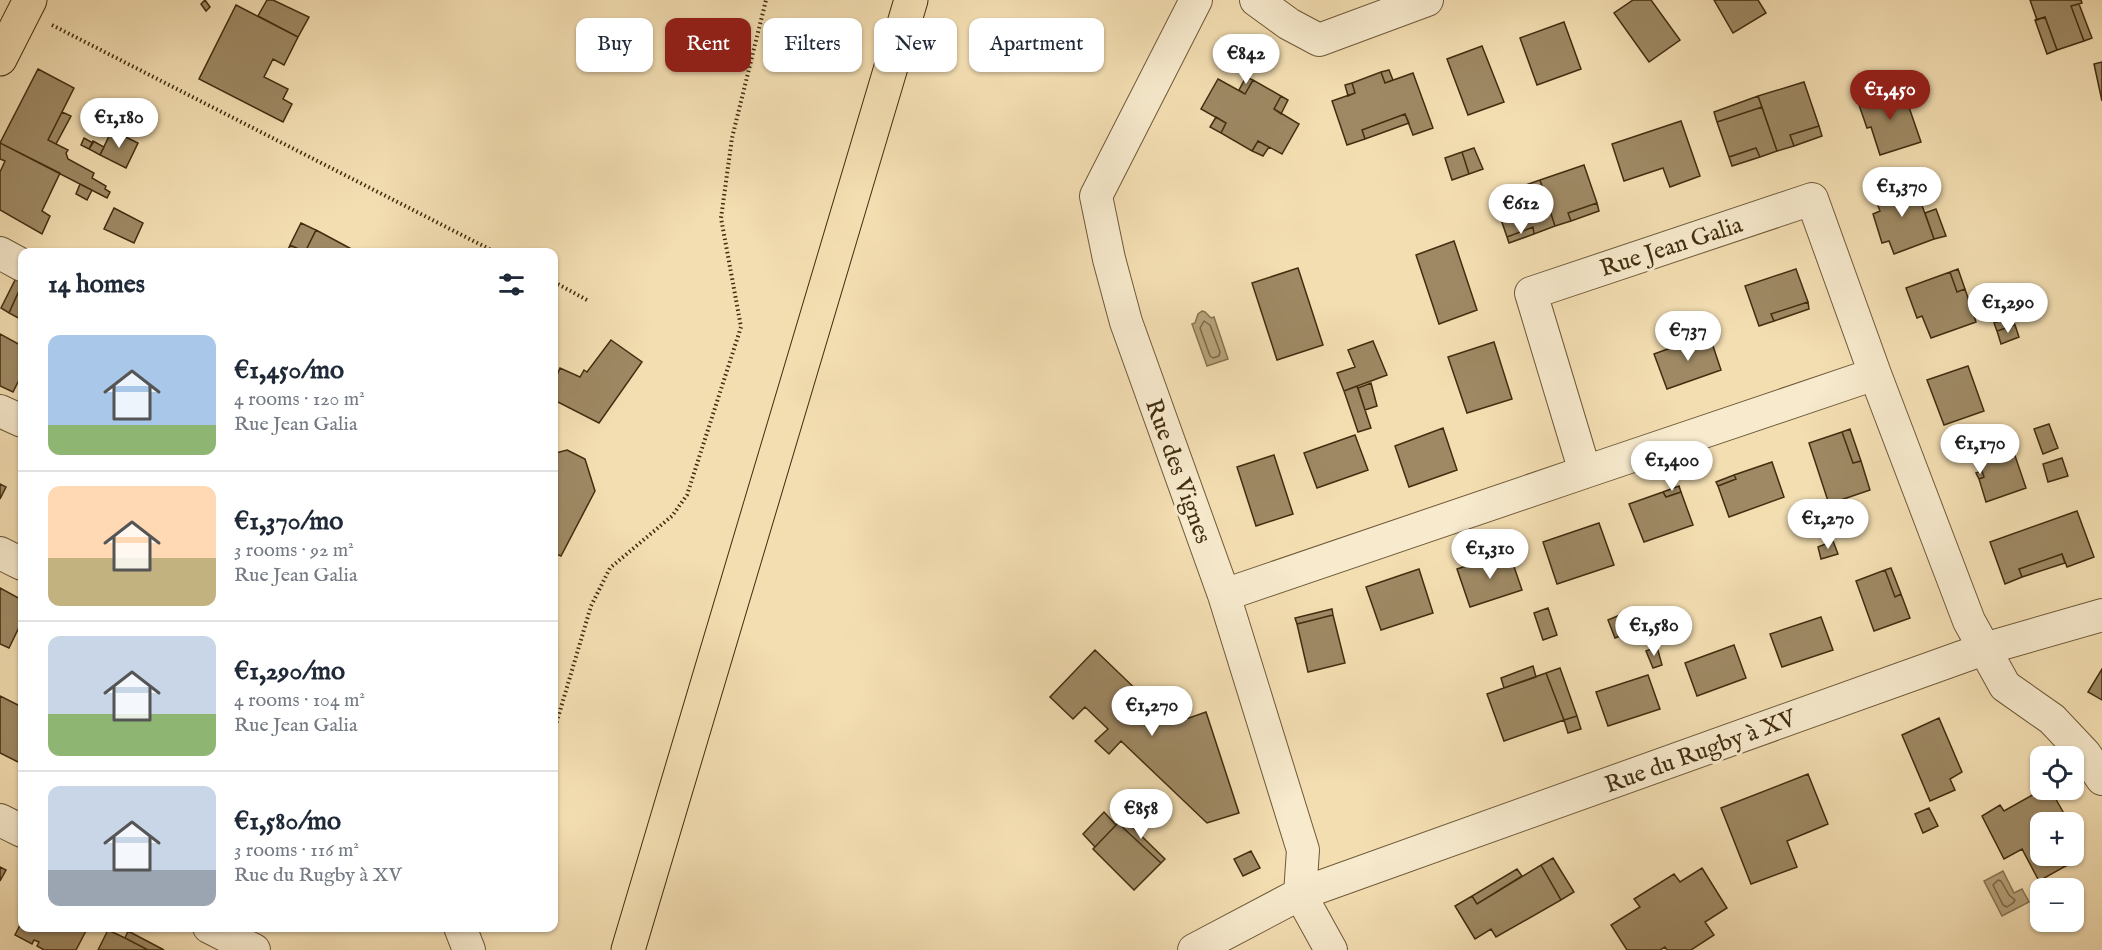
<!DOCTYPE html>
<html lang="en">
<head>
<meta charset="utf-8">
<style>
	:root { --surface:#fff; --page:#f6f6f7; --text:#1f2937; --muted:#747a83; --line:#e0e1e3; --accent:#8f2418 }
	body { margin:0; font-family:"IM FELL English",serif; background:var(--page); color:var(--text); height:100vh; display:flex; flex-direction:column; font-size:22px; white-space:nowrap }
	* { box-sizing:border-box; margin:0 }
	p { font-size:20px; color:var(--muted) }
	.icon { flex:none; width:33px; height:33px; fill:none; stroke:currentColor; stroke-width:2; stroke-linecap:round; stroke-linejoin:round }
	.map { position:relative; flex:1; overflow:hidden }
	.panel { position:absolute; left:18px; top:248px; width:540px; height:684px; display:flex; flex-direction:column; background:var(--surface); border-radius:12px; box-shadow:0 2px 4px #0004 }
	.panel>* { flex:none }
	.banner { position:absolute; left:576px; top:18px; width:570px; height:54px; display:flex; gap:12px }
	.fabs { position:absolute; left:2030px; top:746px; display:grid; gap:12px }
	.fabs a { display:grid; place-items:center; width:54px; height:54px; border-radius:12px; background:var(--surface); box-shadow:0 2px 4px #0004; font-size:30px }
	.price { position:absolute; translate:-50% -51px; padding:0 14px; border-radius:21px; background:#fff; color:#222; font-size:20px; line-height:39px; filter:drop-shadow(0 2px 3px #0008) }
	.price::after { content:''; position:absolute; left:50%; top:36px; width:18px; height:14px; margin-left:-9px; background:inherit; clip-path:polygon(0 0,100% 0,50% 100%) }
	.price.on { background:var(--accent); color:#fff }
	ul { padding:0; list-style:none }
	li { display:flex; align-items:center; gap:18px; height:150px; padding:0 30px }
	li+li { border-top:2px solid var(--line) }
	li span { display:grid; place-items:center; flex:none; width:168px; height:120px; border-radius:12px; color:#555 }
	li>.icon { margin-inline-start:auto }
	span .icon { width:72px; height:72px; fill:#fffc; stroke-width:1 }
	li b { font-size:26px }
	h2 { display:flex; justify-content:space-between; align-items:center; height:72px; padding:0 30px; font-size:26px }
	.tag { padding:0 21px; border-radius:12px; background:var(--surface); box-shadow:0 2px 4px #0004; font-size:21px; line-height:54px }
	.tag.on { background:var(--accent); color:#fff }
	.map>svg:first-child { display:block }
</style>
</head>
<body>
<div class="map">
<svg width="2102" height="950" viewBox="0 0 2102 950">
	<rect width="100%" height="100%" fill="#f3deb2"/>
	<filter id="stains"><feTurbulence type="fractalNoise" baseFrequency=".00333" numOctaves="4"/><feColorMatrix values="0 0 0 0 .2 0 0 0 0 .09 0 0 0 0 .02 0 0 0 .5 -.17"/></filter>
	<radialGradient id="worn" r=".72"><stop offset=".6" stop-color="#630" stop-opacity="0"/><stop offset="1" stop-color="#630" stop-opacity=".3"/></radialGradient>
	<path fill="#b6a27b" stroke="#877350" stroke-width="1.5" d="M 1202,311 L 1205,312 L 1211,318 L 1214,317 L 1228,359 L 1207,366 L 1192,324 L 1195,323 L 1198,314 Z
		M 2003,871 L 2014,893 L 2022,889 L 2029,902 L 2002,916 L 1984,881 Z"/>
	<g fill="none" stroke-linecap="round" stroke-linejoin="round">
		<path stroke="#7c6845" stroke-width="1.5" d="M 1204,321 L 1210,325 L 1220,352 L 1219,356 L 1213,358 L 1210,356 L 1200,328 Z
			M 1998,880 L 2001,881 L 2009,895 L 2015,900 L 2013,903 L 2007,907 L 2003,905 L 1993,885 Z"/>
	</g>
	<path fill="#9e8964" stroke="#412d0f" stroke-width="1.5" d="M 205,0 L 210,7 L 206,11 L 201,4 Z
		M 267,0 L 273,0 L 309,17 L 298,37 L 258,16 Z
		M 1633,0 L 1651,0 L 1680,40 L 1649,62 L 1614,13 Z
		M 1714,0 L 1758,0 L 1766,13 L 1733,33 Z
		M 2030,0 L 2081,0 L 2082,3 L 2071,6 L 2084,41 L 2057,50 L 2045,17 L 2037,20 Z
		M 2079,4 L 2092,38 L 2084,41 L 2071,6 Z
		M 236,5 L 298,37 L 284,65 L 273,59 L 264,77 L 288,89 L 283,99 L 292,104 L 283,122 L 199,79 Z
		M 2045,17 L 2057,50 L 2047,54 L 2035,20 Z
		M 1564,22 L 1581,69 L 1537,85 L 1520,38 Z
		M 1482,46 L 1504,102 L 1468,115 L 1447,59 Z
		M 2102,62 L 2102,101 L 2094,64 Z
		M 38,69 L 74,88 L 48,140 L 68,150 L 66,153 L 68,159 L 94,173 L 92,178 L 106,186 L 105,189 L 110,192 L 107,198 L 0,143 Z
		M 1389,70 L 1393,80 L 1385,83 L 1381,72 Z
		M 1381,72 L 1385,83 L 1413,73 L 1433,128 L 1413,135 L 1405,114 L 1362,130 L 1365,139 L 1347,145 L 1332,101 L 1355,93 L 1352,83 Z
		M 1246,77 L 1253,80 L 1245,94 L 1239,90 Z
		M 1218,79 L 1245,94 L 1253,80 L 1281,96 L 1274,109 L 1299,124 L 1282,154 L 1258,141 L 1252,151 L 1221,133 L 1226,123 L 1201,109 Z
		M 1804,82 L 1819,126 L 1790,135 L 1794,146 L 1777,151 L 1758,96 Z
		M 1352,83 L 1355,93 L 1348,96 L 1345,85 Z
		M 1902,87 L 1921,142 L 1880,155 L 1871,127 L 1867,128 L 1858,102 Z
		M 1281,96 L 1288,100 L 1281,114 L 1274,109 Z
		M 1758,96 L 1762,107 L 1717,122 L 1714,112 Z
		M 1762,107 L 1777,151 L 1760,157 L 1756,148 L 1729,157 L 1717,122 Z
		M 62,112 L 71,116 L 56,144 L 48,140 Z
		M 1405,114 L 1409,123 L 1365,139 L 1362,130 Z
		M 1216,117 L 1226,123 L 1221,133 L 1210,127 Z
		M 1681,121 L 1700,176 L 1670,187 L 1663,168 L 1624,181 L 1612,144 Z
		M 1819,126 L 1822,136 L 1794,146 L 1790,135 Z
		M 112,130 L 138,143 L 126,168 L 100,155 Z
		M 84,138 L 93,143 L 89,149 L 81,145 Z
		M 93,141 L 104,147 L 100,155 L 89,149 Z
		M 1258,141 L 1269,147 L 1263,156 L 1252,151 Z
		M 0,143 L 60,173 L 42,211 L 50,216 L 42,234 L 0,210 L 0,172 L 5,161 L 0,159 Z
		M 1474,148 L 1483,169 L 1469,174 L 1462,152 Z
		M 1756,148 L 1760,157 L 1732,166 L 1729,157 Z
		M 1462,152 L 1469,174 L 1452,180 L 1445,158 Z
		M 1584,165 L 1597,203 L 1568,213 L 1571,221 L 1555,226 L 1540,180 Z
		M 1540,180 L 1555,226 L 1534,234 L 1533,227 L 1507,237 L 1493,196 Z
		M 1913,180 L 1934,239 L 1894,254 L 1889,241 L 1882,243 L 1873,214 L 1880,211 L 1873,193 Z
		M 80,184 L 92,190 L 87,200 L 76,194 Z
		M 1597,203 L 1599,211 L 1571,221 L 1568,213 Z
		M 114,208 L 143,223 L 134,243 L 104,229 Z
		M 1936,209 L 1946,236 L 1934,239 L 1925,213 Z
		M 301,223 L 316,230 L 305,252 L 290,245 Z
		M 1533,227 L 1534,234 L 1509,243 L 1507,237 Z
		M 316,230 L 357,252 L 287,252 L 290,245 L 305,252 Z
		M 1454,241 L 1477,310 L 1439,324 L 1416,255 Z
		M 1298,268 L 1323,345 L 1277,360 L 1252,283 Z
		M 1796,269 L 1808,302 L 1771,314 L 1774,321 L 1759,326 L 1745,286 Z
		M 1958,269 L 1965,289 L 1957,292 L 1950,272 Z
		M 1950,272 L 1957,292 L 1965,289 L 1976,322 L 1931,338 L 1922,316 L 1917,318 L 1906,288 Z
		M 17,276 L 22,279 L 22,284 L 9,313 L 1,308 Z
		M 22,284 L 22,320 L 9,313 Z
		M 1808,302 L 1809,309 L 1774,321 L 1771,314 Z
		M 2011,316 L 2015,325 L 1997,331 L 1994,323 Z
		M 2015,325 L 2019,337 L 2001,344 L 1997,331 Z
		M 0,334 L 22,346 L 22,374 L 13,392 L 0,386 Z
		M 1709,334 L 1721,370 L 1667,389 L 1654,354 Z
		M 611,340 L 642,362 L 599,423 L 554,400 L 554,382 L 560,368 L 580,377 L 584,370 L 587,372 Z
		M 1373,341 L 1387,375 L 1344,391 L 1337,373 L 1355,367 L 1348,350 Z
		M 1494,342 L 1512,399 L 1467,413 L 1448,357 Z
		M 1968,366 L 1984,411 L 1944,425 L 1927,380 Z
		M 1371,383 L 1377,406 L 1365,410 L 1358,388 Z
		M 1357,386 L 1371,428 L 1358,432 L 1344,391 Z
		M 2049,424 L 2058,448 L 2043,454 L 2034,429 Z
		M 1443,428 L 1457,470 L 1409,487 L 1395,446 Z
		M 1850,429 L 1861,461 L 1853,463 L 1842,432 Z
		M 1842,432 L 1853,463 L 1861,461 L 1870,490 L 1829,504 L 1809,443 Z
		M 1355,435 L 1368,470 L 1317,488 L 1304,453 Z
		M 2009,438 L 2026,488 L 1986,502 L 1979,479 L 1984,477 L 1975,450 Z
		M 567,450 L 585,459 L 595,491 L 561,556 L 554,553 L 554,491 L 557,485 L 554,483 L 554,452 L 556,453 Z
		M 1274,455 L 1293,514 L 1256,526 L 1237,467 Z
		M 2062,458 L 2068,476 L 2048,482 L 2043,464 Z
		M 1772,462 L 1784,497 L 1729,517 L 1718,486 L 1736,479 L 1734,475 Z
		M 1982,471 L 1984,477 L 1979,479 L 1976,473 Z
		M 1734,475 L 1736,479 L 1718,486 L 1716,482 Z
		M 0,484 L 6,487 L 0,499 Z
		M 1679,486 L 1681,492 L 1666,497 L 1663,492 Z
		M 1663,492 L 1666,497 L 1681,492 L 1693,525 L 1644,542 L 1629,504 Z
		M 2077,511 L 2094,557 L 2067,567 L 2062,554 L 2019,569 L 2022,577 L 2005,584 L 1990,542 Z
		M 1599,523 L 1614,565 L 1557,584 L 1543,542 Z
		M 1833,541 L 1838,554 L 1821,559 L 1818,547 Z
		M 1509,552 L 1522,590 L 1470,607 L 1457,569 Z
		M 2062,554 L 2065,563 L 2022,577 L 2019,569 Z
		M 1891,568 L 1901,594 L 1895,597 L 1885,570 Z
		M 1419,569 L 1433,613 L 1381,630 L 1366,587 Z
		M 1885,570 L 1895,597 L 1901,594 L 1910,618 L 1874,631 L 1856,581 Z
		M 0,588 L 22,600 L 22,621 L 9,648 L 0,644 Z
		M 1548,608 L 1557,635 L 1543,640 L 1534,613 Z
		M 1332,609 L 1333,615 L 1297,624 L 1295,618 Z
		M 1627,612 L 1633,631 L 1615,638 L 1608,620 Z
		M 1333,615 L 1345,663 L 1308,672 L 1297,624 Z
		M 1821,617 L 1833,650 L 1782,667 L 1770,634 Z
		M 1734,645 L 1746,678 L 1697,696 L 1685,663 Z
		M 1657,647 L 1662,665 L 1653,668 L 1646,651 Z
		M 1095,650 L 1172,724 L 1206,712 L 1239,813 L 1207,823 L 1121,741 L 1109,754 L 1095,741 L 1108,729 L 1085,707 L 1073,719 L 1050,697 Z
		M 1533,666 L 1536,677 L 1504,688 L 1501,678 Z
		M 1560,668 L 1577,716 L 1564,720 L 1546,673 Z
		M 2102,669 L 2102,700 L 2088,692 Z
		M 1546,673 L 1564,720 L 1504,741 L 1487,694 Z
		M 1648,675 L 1660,709 L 1608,726 L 1596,692 Z
		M 0,696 L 22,707 L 22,764 L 0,753 Z
		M 1577,716 L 1581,729 L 1568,733 L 1564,720 Z
		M 1939,718 L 1962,772 L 1950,779 L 1955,790 L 1930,801 L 1902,735 Z
		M 1808,774 L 1828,824 L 1787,841 L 1797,867 L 1751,884 L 1721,808 Z
		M 2043,789 L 2050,789 L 2066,817 L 2058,822 L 2040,822 L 2040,855 L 2057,855 L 2064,867 L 2039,881 L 2022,849 L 2004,859 L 1982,816 L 2000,805 L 2004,811 Z
		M 1929,808 L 1938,826 L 1923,833 L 1915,814 Z
		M 1104,812 L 1116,825 L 1095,847 L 1083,834 Z
		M 1123,818 L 1165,859 L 1161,863 L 1118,823 Z
		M 1118,823 L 1161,863 L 1134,890 L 1093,849 Z
		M 1251,851 L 1260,868 L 1243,876 L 1234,859 Z
		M 2057,855 L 2072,855 L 2076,861 L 2064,867 Z
		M 1553,858 L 1574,892 L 1561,900 L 1541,865 Z
		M 1541,865 L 1561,900 L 1496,937 L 1491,929 L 1475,939 L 1455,906 L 1472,896 L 1477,904 Z
		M 0,867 L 6,870 L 0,881 Z
		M 1702,868 L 1727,908 L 1705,922 L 1714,935 L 1691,950 L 1667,950 L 1665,947 L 1660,950 L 1627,950 L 1611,925 L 1640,907 L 1634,899 L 1674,874 L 1680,882 Z
		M 1517,869 L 1522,876 L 1477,904 L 1472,896 Z
		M 22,921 L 22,927 L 88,927 L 76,950 L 44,950 L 37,946 L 39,942 L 34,940 L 32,944 L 15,935 Z
		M 108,930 L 125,938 L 148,950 L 98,950 Z
		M 128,931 L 164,950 L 148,950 L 125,938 Z"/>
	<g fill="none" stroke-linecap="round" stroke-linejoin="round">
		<g stroke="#6e5938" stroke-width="34">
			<path id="minor" d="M 1196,0 L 1096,196 L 1109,259 L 1126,322 L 1224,595 L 1303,850 L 1300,894 L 1331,950
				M 1256,0 L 1289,24 L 1319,40 L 1427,0
				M 0,253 L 22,265
				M 0,411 L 22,421
				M 1585,472 L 1875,374
				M 0,553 L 22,564
				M 1224,595 L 1585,472 L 1531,293 L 1812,199 L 1875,374 L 1969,621 L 2005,686 L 2052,719 L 2085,754 L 2102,779
				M 0,820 L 22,831
				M 209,927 L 254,950
				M 460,927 L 469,950
				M 1194,950 L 1300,894 L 1984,649 L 2102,615"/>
		</g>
		<g stroke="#412d0f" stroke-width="35">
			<path id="major" d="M 0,59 L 30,0
				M 628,950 L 911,0"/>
		</g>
		<path stroke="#412d0f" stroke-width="4" stroke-dasharray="1.5 3" stroke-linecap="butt" d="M 52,25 L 495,252
			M 554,282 L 587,300
			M 554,731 L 591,606 L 610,568 L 672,516 L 687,495 L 741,327 L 721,218 L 732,138 L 766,0"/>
		<use href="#minor" stroke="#f7eacd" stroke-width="32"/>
		<use href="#major" stroke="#f3deb2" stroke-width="33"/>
	</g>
	<g text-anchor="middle" stroke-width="6" stroke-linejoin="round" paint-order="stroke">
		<g font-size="24" fill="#412d0f" stroke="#f7eacd">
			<text transform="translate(1671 246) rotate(-18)" y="8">Rue Jean Galia</text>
			<text transform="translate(1179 471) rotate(70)" y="8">Rue des Vignes</text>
			<text transform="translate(1700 751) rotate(-20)" y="8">Rue du Rugby à XV</text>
		</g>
	</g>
	<rect width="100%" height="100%" filter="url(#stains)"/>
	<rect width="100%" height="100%" fill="url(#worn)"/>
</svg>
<div class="fabs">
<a><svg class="icon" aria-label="locate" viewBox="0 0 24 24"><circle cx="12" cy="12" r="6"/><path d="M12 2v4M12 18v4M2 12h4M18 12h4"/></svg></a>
<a>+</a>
<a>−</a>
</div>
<b class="price" style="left:1246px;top:85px">€842</b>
<b class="price on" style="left:1890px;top:121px">€1,450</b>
<b class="price" style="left:119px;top:149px">€1,180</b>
<b class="price" style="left:1902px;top:218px">€1,370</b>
<b class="price" style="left:1521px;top:235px">€612</b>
<b class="price" style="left:2008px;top:334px">€1,290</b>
<b class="price" style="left:1688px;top:362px">€737</b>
<b class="price" style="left:1980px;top:475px">€1,170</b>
<b class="price" style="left:1672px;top:492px">€1,400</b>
<b class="price" style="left:1828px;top:550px">€1,270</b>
<b class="price" style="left:1490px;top:580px">€1,310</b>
<b class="price" style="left:1654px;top:657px">€1,580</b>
<b class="price" style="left:1152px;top:737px">€1,270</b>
<b class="price" style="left:1141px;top:840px">€858</b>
<div class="banner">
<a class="tag">Buy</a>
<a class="tag on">Rent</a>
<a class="tag">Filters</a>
<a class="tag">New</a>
<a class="tag">Apartment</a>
</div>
<section class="panel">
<h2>14 homes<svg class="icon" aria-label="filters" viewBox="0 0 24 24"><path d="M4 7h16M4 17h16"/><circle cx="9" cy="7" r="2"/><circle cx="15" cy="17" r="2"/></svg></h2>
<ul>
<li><span style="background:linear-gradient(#a9c7e8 75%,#8fb573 0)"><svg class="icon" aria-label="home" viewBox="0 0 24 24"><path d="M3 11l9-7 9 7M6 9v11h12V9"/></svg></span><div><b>€1,450/mo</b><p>4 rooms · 120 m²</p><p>Rue Jean Galia</p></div></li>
<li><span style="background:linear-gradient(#ffd9b3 60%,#c2b280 0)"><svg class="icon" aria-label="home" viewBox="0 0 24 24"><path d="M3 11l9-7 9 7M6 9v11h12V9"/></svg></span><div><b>€1,370/mo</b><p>3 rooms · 92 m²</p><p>Rue Jean Galia</p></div></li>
<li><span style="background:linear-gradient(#c9d6e8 65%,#8fb573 0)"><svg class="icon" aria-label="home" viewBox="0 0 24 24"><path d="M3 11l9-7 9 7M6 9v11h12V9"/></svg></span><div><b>€1,290/mo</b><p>4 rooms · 104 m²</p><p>Rue Jean Galia</p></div></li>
<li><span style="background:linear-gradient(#c9d6e8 70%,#9aa5b1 0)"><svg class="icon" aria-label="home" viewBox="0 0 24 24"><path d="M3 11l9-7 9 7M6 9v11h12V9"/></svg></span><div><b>€1,580/mo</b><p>3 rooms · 116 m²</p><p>Rue du Rugby à XV</p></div></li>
</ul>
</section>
</div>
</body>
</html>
